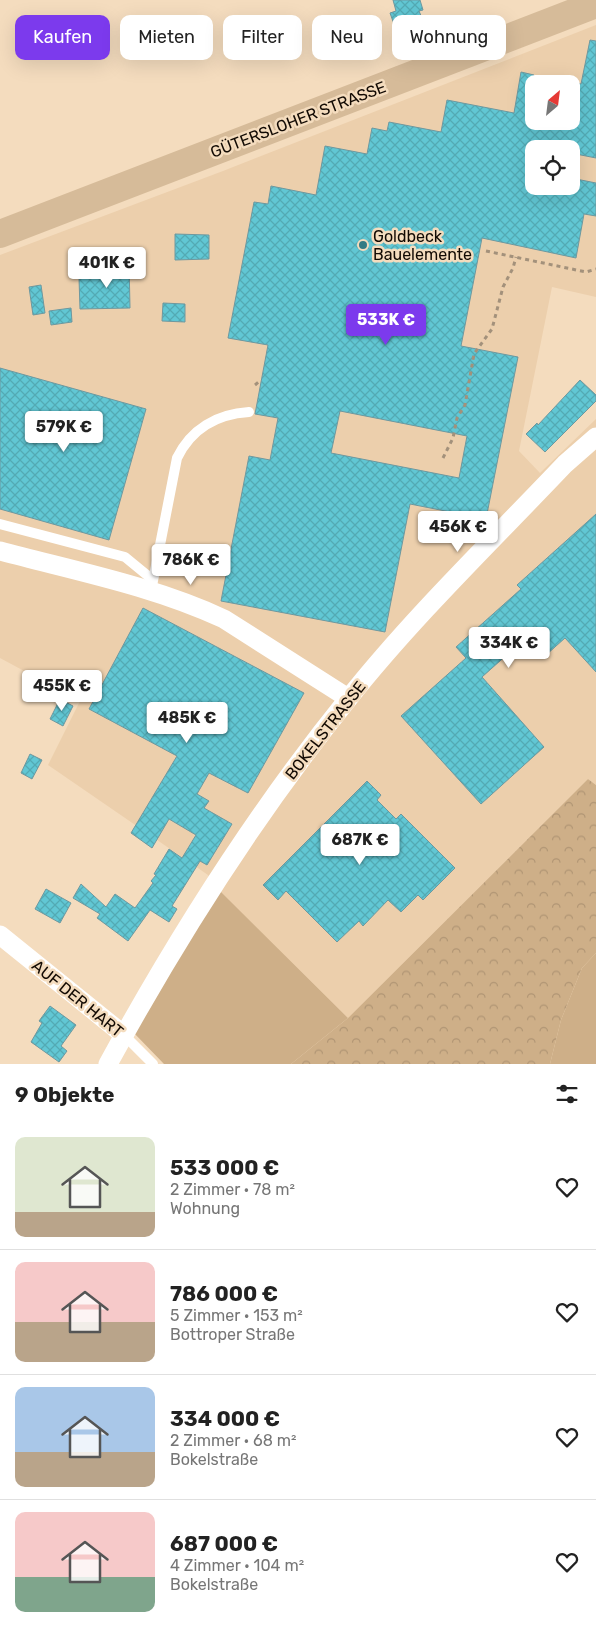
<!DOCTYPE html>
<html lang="de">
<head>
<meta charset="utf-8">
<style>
	:root { --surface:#fff; --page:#f2f2f2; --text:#222; --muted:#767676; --line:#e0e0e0; --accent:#7c3aed }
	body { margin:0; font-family:Rubik,sans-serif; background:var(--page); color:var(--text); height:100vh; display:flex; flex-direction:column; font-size:19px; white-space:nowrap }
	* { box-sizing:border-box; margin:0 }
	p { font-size:16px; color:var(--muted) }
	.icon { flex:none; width:28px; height:28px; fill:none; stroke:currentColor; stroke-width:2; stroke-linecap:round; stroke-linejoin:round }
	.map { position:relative; height:1064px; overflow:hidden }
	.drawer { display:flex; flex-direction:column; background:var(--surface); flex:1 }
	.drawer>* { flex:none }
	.top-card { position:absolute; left:15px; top:15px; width:566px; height:45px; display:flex; gap:10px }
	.needle { width:32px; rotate:28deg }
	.buttons { position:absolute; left:525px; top:75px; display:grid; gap:10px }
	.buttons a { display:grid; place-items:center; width:55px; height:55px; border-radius:10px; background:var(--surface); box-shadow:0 5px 20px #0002; font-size:25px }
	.price { position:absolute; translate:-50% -42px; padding:0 11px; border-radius:5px; background:#fff; color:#222; font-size:16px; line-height:32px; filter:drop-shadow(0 1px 2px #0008) }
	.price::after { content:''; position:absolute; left:50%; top:30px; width:15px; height:11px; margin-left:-8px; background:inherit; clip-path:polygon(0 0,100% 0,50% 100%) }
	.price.active { background:var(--accent); color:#fff }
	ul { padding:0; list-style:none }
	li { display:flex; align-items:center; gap:15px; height:125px; padding:0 15px }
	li+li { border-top:1px solid var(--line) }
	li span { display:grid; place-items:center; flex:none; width:140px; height:100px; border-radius:10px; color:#555 }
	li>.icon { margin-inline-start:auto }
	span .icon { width:60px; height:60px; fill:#fffc; stroke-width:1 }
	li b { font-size:21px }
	h2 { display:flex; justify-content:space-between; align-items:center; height:60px; padding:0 15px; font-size:21px }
	.tag { padding:0 18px; border-radius:10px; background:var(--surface); box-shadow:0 5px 20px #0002; font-size:18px; line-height:45px }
	.tag.active { background:var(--accent); color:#fff }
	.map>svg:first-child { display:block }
</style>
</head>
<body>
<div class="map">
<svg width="596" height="1064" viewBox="0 0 596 1064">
	<defs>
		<pattern id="forest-crowns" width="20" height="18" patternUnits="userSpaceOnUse" patternTransform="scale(1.25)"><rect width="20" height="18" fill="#ceaf88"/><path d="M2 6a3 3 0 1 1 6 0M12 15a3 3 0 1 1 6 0" fill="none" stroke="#b09574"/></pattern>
		<pattern id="building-cross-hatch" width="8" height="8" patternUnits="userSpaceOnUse" patternTransform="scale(1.25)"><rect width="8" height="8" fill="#61c7d4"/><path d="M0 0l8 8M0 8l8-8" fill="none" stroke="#53aab4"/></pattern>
	</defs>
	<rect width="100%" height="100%" fill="#f4dcbe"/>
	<path fill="#eccfac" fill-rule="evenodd" d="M 596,25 L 596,297 L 552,287 L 519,451 L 540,473 L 596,419 L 596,785 L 588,779 L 348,1018 L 219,890 L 208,875 L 48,765 L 80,701 L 0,658 L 0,255 L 223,171 ZM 534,84 L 571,84 L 571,121 L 534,121 ZM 534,149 L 571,149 L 571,186 L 534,186 Z"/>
	<path fill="#ceaf88" d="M 219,890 L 348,1018 L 291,1064 L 164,1064 L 134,1033 Z
		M 596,953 L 596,1064 L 550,1064 L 561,1020 L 582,968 Z"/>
	<path fill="url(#forest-crowns)" d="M 588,779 L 596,785 L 596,953 L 582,968 L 561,1020 L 550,1064 L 291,1064 L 348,1018 Z"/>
	<path fill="url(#building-cross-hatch)" stroke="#6e989f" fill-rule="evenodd" d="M 393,0 L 420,0 L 423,10 L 419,11 L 422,18 L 395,27 L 390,13 L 396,11 Z
		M 590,40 L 596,41 L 596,158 L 571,153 L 571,149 L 534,149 L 534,186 L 571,186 L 571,178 L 596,183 L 596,216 L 584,214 L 576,258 L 482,238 L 461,346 L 518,357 L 486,519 L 410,504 L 385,632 L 221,601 L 249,456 L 270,460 L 278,418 L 255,414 L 268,345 L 228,338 L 254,202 L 268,204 L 271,186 L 316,195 L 325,146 L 367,154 L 372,128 L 387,131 L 389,122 L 441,132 L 447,100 L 514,113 L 521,72 L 534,75 L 534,121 L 571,121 L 571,82 L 581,84 ZM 340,411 L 467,436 L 459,478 L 331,453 Z
		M 175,234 L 209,235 L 209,259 L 175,260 Z
		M 105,262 L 129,262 L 130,308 L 80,309 L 79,278 L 105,278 Z
		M 41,285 L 45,313 L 33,315 L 29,287 Z
		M 163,303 L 185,304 L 185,322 L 162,321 Z
		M 71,308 L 72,322 L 51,325 L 49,311 Z
		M 0,368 L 146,409 L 109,540 L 0,509 Z
		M 580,380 L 596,395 L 596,401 L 545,452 L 526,434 L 537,423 L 538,425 Z
		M 596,514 L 596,672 L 565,638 L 546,655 L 528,636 L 482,677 L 544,747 L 481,804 L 401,716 L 466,658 L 456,647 L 521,589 L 517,585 Z
		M 143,608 L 304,693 L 248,793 L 209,773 L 197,794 L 209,801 L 204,808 L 232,824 L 207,865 L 200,861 L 172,906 L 177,909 L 169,922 L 150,910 L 128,941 L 97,918 L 100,914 L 73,898 L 81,884 L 106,907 L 115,894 L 135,908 L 153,883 L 151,881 L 156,875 L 154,874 L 169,849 L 182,858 L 196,835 L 169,819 L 152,848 L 131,833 L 177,756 L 89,709 Z
		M 60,699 L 73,706 L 63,726 L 50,719 Z
		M 30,754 L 42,760 L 32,779 L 21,773 Z
		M 367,781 L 381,795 L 377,800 L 396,819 L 401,814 L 455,868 L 423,900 L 418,895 L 401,912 L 388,900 L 363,926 L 359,921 L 337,942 L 286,891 L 278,900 L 263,885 Z
		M 46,889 L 71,903 L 60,923 L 35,909 Z
		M 50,1006 L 76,1025 L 61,1046 L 67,1051 L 59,1062 L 31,1042 L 42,1023 L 39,1021 Z"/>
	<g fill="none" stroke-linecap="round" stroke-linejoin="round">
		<path stroke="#a3917b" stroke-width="3" stroke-dasharray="4 4" stroke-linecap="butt" d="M 486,251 L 586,272 L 596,269
			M 255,385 L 261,380
			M 443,458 L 453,438 L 457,418 L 465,405 L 474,354 L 492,329 L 503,287 L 513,268 L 516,257"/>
		<path stroke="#fff" stroke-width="10" d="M 0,524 L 125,557 L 153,580
			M 151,591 L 177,458 C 191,429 217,414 249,412
			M 124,1035 L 153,1064"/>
		<path stroke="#fff" stroke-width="19" d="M 0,551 C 75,571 153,586 224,619 L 348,698
			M 0,935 L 124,1035
			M 108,1064 C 178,936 256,813 348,699 C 414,616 492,541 565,464 L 596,437"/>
		<path stroke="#d6bb99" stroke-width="28" d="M 0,234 L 596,4"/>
	</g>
	<circle fill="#337b84" stroke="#f4dcbe" stroke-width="2" cx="363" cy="245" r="5"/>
	<g text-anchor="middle" stroke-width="5" stroke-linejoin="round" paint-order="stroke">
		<g font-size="16" fill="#120a03" stroke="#f4dcbe">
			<text transform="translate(298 119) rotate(-21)" y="6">GÜTERSLOHER STRASSE</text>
			<text transform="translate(325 730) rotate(-52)" y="6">BOKELSTRASSE</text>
			<text transform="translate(78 998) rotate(39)" y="6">AUF DER HART</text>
		</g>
		<g font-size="16" fill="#120a03" stroke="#f4dcbe" text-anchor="start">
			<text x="373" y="242">Goldbeck<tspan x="373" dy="18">Bauelemente</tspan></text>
		</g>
	</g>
</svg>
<div class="buttons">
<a><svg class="needle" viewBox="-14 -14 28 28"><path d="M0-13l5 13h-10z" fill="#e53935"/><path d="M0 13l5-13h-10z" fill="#767676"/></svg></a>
<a><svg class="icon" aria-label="locate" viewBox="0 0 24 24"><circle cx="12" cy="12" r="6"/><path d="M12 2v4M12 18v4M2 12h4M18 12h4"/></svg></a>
</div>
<b class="price" style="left:107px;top:289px">401K €</b>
<b class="price active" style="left:386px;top:346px">533K €</b>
<b class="price" style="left:64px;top:453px">579K €</b>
<b class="price" style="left:458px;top:553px">456K €</b>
<b class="price" style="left:191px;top:586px">786K €</b>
<b class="price" style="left:509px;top:669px">334K €</b>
<b class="price" style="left:62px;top:712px">455K €</b>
<b class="price" style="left:187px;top:744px">485K €</b>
<b class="price" style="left:360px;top:866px">687K €</b>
<div class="top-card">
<a class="tag active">Kaufen</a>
<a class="tag">Mieten</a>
<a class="tag">Filter</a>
<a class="tag">Neu</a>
<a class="tag">Wohnung</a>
</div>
</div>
<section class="drawer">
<h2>9 Objekte<svg class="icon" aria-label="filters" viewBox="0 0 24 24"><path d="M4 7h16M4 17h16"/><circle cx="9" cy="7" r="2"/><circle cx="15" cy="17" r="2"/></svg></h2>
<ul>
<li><span style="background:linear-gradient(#dfe7d0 75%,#b9a48a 0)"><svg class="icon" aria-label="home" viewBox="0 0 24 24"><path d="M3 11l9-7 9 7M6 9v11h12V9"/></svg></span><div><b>533 000 €</b><p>2 Zimmer · 78 m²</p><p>Wohnung</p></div><svg class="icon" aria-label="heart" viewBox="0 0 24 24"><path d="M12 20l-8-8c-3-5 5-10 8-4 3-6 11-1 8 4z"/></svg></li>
<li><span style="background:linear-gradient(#f6c9c9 60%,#b9a48a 0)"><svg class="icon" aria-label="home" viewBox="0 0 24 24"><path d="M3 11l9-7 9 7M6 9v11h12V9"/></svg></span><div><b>786 000 €</b><p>5 Zimmer · 153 m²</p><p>Bottroper Straße</p></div><svg class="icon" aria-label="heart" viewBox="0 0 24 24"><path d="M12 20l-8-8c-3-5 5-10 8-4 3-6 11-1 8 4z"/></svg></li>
<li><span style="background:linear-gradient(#a9c7e8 65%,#b9a48a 0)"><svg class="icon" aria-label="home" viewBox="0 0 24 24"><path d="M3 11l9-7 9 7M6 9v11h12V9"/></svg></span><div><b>334 000 €</b><p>2 Zimmer · 68 m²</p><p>Bokelstraße</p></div><svg class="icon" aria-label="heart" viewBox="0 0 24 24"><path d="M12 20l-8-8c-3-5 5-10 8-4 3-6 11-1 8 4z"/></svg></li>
<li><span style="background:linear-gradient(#f6c9c9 65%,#7fa58c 0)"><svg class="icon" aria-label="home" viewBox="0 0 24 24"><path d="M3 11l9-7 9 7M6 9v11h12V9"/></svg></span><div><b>687 000 €</b><p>4 Zimmer · 104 m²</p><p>Bokelstraße</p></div><svg class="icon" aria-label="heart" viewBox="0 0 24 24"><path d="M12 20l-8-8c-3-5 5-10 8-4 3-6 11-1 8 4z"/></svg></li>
</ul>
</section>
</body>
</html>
